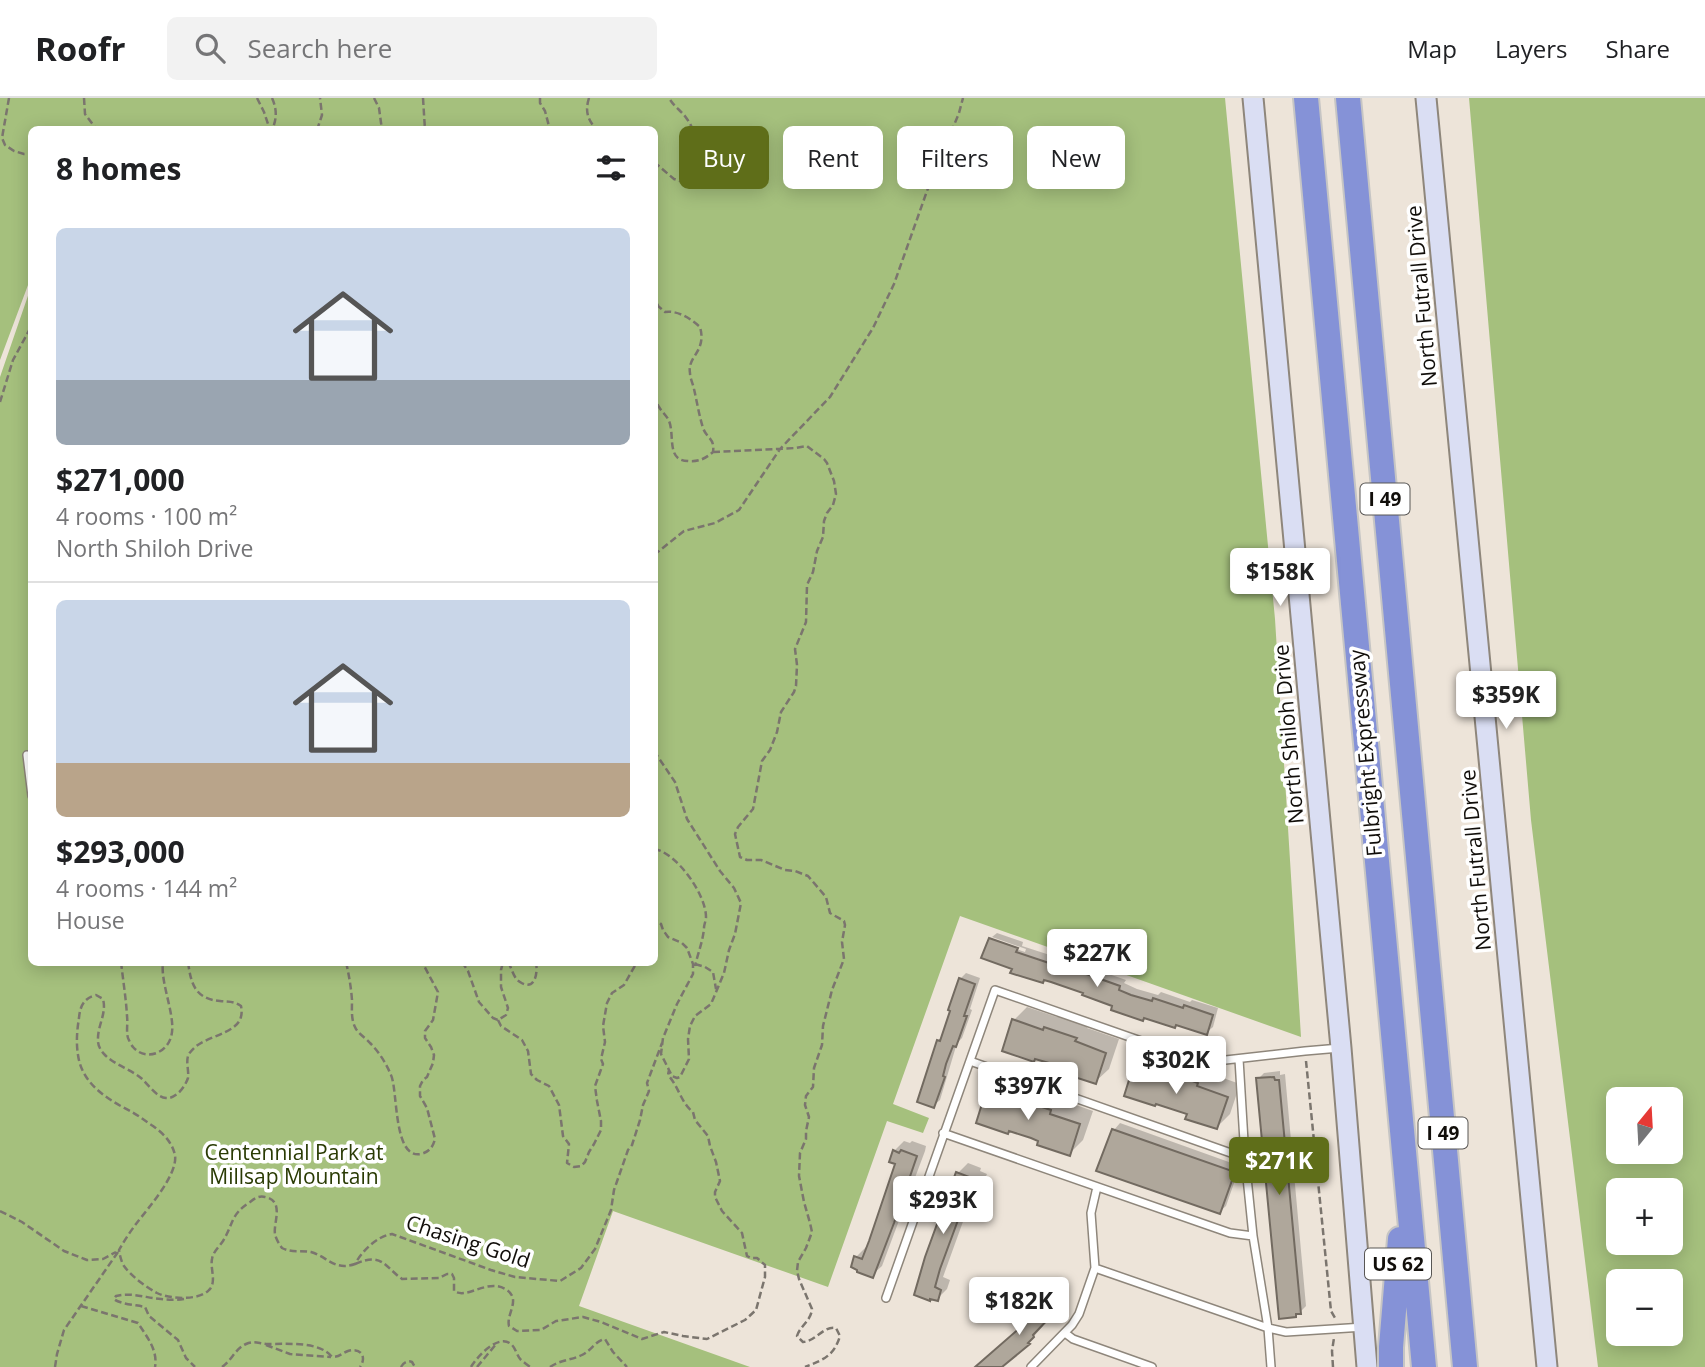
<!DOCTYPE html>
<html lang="en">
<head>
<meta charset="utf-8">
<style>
	:root { --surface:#fff; --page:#f2f2f2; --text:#202124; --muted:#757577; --line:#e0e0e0; --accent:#5f6e19 }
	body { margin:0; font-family:"Open Sans",sans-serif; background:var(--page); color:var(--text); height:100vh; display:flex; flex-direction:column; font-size:26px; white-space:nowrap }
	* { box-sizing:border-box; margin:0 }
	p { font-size:23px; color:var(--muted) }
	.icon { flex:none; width:38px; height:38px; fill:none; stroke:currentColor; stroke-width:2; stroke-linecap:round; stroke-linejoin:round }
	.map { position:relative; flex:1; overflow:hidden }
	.drawer { position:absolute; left:28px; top:28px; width:630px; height:840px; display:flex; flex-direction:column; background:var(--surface); border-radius:10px; box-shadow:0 4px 18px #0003 }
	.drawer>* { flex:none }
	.banner { position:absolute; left:679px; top:28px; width:665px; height:63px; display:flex; gap:14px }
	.needle { width:46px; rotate:18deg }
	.buttons { position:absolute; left:1606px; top:989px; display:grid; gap:14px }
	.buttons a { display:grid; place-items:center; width:77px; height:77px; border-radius:10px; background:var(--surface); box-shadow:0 4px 18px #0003; font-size:35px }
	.price { position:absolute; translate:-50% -60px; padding:0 16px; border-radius:7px; background:#fff; color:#222; font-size:23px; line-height:46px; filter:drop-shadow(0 2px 4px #0008) }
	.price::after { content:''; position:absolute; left:50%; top:42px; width:21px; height:16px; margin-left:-10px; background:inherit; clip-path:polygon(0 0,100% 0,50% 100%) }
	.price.active { background:var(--accent); color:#fff }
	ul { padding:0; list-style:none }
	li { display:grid; align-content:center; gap:14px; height:371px; padding:0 28px }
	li+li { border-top:2px solid var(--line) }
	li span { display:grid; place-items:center; height:217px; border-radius:10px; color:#555 }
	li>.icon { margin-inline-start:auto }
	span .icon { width:126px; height:126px; fill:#fffc; stroke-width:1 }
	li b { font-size:30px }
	h2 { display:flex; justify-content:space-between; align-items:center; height:84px; padding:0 28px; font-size:30px }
	.pill { padding:0 24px; border-radius:10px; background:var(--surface); box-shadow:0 4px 18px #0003; font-size:24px; line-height:63px }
	.pill.active { background:var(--accent); color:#fff }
	header { display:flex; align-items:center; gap:42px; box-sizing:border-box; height:98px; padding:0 35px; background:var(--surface); border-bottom:2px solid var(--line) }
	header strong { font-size:33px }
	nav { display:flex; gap:38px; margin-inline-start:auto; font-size:24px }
	.search { width:490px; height:63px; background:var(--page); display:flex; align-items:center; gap:18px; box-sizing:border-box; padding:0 24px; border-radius:10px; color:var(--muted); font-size:26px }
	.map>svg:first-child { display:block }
</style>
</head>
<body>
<header>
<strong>Roofr</strong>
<div class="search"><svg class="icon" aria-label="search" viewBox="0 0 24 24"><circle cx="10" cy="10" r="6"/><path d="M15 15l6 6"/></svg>Search here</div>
<nav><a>Map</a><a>Layers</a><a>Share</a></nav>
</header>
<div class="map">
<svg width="1705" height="1269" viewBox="0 0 1705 1269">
	<rect width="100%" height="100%" fill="#ede4d9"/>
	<path fill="#a5c07d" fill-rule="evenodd" d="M 0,0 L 1225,0 L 1275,521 L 1301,939 L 960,818 L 893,1006 L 929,1020 L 923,1035 L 887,1023 L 828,1189 L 613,1113 L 579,1208 L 750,1269 L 0,1269 L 0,279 L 31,189 L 32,864 L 654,864 L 654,32 L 32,32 L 31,179 L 0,262 Z
		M 1469,0 L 1705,0 L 1705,1269 L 1598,1269 L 1531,722 ZM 1671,1001 L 1671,1054 L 1619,1054 L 1619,1001 ZM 1619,1092 L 1671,1092 L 1671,1144 L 1619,1144 ZM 1619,1183 L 1671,1183 L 1671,1236 L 1619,1236 Z"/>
	<path fill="#0003" d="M 997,835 L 1023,844 L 1022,848 L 1056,859 L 1058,856 L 1084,865 L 1083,867 L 1126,882 L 1124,885 L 1137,891 L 1158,897 L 1161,894 L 1190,904 L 1192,902 L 1218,910 L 1213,929 L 1206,935 L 1176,925 L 1174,928 L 1145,918 L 1142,921 L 1113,911 L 1114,907 L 1084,896 L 1085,894 L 1052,883 L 1045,881 L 1042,883 L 1013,873 L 1014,870 L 984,859 L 991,840 L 991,843 L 1025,854 L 1026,851 L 992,839 Z
		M 966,875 L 980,880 L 970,911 L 972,912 L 962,940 L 957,945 L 940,1002 L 933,1008 L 938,943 L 943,938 L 960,881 Z
		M 1027,909 L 1057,919 L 1059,917 L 1089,926 L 1087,930 L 1119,941 L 1109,971 L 1095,984 L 1066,970 L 1014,922 Z
		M 1149,953 L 1179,964 L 1182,961 L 1210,971 L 1209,975 L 1240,986 L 1230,1016 L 1217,1029 L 1189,1015 L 1136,967 Z
		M 1280,973 L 1280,977 L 1285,976 L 1306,1208 L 1296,1218 L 1258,981 L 1264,975 Z
		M 1001,980 L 1031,990 L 1033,988 L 1064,998 L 1062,1002 L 1093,1013 L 1083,1042 L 1069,1056 L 1040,1042 L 988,994 Z
		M 1120,1025 L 1240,1068 L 1226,1108 L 1219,1114 L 1114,1032 Z
		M 904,1043 L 910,1045 L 912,1043 L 926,1048 L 925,1053 L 882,1168 L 872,1177 L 856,1159 L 866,1149 L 868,1150 L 897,1065 L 894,1053 Z
		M 968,1065 L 981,1070 L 980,1073 L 987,1076 L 983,1085 L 973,1096 L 943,1179 L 950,1182 L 947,1191 L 937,1201 L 931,1199 L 958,1075 Z
		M 1054,1194 L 1064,1203 L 1041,1226 L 1043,1228 L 1028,1245 L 999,1269 L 977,1269 L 1023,1227 L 1021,1225 Z"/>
	<path fill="#afa79b" stroke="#726a60" stroke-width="2" d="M 989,840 L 1018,850 L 1016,854 L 1049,865 L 1051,862 L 1079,872 L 1078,873 L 1120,888 L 1119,892 L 1131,897 L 1152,903 L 1153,900 L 1183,910 L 1184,907 L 1213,917 L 1207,937 L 1176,927 L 1175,930 L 1144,920 L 1143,923 L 1111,912 L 1112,908 L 1082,897 L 1083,895 L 1051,884 L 1044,882 L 1043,885 L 1010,875 L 1012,871 L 981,860 Z
		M 959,880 L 975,886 L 964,918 L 967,918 L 956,949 L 953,948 L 946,966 L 943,978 L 945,979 L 934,1010 L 917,1004 L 937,942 L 940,943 L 950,913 L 948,912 Z
		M 1012,921 L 1043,932 L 1044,929 L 1077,940 L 1075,943 L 1106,955 L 1096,986 L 1062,975 L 1064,971 L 1056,967 L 1035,961 L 1034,964 L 1002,953 Z
		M 1134,966 L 1166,977 L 1167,974 L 1198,985 L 1197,988 L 1228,999 L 1217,1031 L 1185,1021 L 1187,1016 L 1156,1006 L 1155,1008 L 1124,998 Z
		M 1274,979 L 1275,982 L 1279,982 L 1301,1216 L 1296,1216 L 1296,1219 L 1279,1221 L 1256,980 Z
		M 986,993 L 1017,1003 L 1018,1001 L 1051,1012 L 1050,1016 L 1080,1026 L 1070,1058 L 1037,1047 L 1038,1043 L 1031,1040 L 1009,1033 L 1008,1036 L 976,1025 Z
		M 1112,1031 L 1235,1074 L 1220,1116 L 1096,1073 Z
		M 893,1052 L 899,1055 L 901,1052 L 917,1058 L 894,1125 L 873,1180 L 857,1174 L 857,1172 L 851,1169 L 854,1158 L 862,1161 L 869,1143 L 895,1066 L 889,1064 Z
		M 956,1074 L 972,1080 L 971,1083 L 978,1086 L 974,1097 L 968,1095 L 940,1171 L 935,1189 L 941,1192 L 938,1203 L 930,1201 L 930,1203 L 914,1197 L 925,1159 Z
		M 1043,1202 L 1055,1214 L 1033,1237 L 1034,1239 L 1028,1245 L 1030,1246 L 1002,1269 L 975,1269 L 1022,1228 L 1019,1225 Z"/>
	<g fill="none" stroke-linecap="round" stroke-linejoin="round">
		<g stroke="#8e867b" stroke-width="10">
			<path id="service" d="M 27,657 L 32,698
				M 1239,961 L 1245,1060 L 1253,1138 L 1268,1230 L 1271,1269
				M 970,963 L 1245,1060
				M 943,1035 L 1230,1135 L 1253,1138
				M 1095,1170 L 1268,1230 L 1286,1234 L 1364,1229
				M 886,1200 L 995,892 L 1187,959 L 1208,964 L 1305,953 L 1340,950
				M 1065,1235 L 1073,1241 L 1152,1269
				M 1031,1269 L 1072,1227 L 1079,1216 L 1095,1170 L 1091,1115 L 1097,1089"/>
		</g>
		<g stroke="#8e867b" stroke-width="23">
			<path id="secondary" d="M 1253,0 L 1341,950 L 1367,1269
				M 1426,0 L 1547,1269"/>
		</g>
		<g stroke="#c6c5c4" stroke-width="28">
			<path id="motorway" d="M 1306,0 L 1424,1269
				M 1348,0 L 1465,1269
				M 1391,1269 L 1391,1249 L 1400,1141"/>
		</g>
		<path stroke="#7b756e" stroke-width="2.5" stroke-dasharray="7 3.5" stroke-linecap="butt" d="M 9,0 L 2,40 L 5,47 L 14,53 L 24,56 L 32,56
			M 84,0 L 85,16 L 97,32
			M 257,0 L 264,14 L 270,32
			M 272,0 C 277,11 277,21 272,32
			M 374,0 L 379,10 L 382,32
			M 423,0 L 425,32
			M 540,0 L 540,5 L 545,13 L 550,32
			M 589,0 C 585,13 587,21 597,32
			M 317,32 L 322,17 L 320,0
			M 654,64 L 674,81 L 683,84 L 692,80 C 701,62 699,38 687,21 C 682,13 674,9 669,0
			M 654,196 L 658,208 L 665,214 C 678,212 691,221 700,229 C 707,254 687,258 690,275 C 690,280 693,286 694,291 C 697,304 699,317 703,330 C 707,341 715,340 713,354 C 705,361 698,364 688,363 C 666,363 675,337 669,323 C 667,318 662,314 659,309 C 656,305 656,299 654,294
			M 0,304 L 13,262 L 32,227
			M 713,354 L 796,350 L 807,348 L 824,361 L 827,365 L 834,383 L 836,396 L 833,407 L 827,415 L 824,423 L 823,439 L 817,453 L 813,474 L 807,487 L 806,524 L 795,551 L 797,567 L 796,588 L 794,594 L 781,614 L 777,634 L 770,652 L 762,663 L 753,711 L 738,729 L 735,736 L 740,759 L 747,762 L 761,762 L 785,772 L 795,773 L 808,778 L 826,799 L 830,815 L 844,823 L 845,827 L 842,844 L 844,861 L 832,892 L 823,928 L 822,947 L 814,970 L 813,989 L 806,998 L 805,1007 L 809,1019 L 806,1033 L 806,1041 L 800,1055 L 799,1078 L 804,1104 L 810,1125 L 812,1134 L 806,1150 L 798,1164 L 797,1173 L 799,1181 L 812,1211 C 811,1223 800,1228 797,1238 L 803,1244 C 816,1243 823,1228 836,1230 L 840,1238 C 834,1258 823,1262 805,1269
			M 654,457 L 684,433 L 715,425 L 739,412 L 780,351 L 830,299 L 873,230 L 894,186 L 927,93 L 959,15 L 963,0
			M 654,653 L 675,684 L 687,721 L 720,773 L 734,790 L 741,805 L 735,836 L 729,852 L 724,875 L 711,906 L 695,918 L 690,928 L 688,941 L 689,961 L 680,979 L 677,980 L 672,978 L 669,972
			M 654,751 C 676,754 706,796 706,819 C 706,823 704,826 704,830 C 703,843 698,855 695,868
			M 121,864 C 123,882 126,900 127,918 C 128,925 126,933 128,940 C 129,942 131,947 133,949 C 145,963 166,956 171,939 C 177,920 160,886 163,864
			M 188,864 C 191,886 195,901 220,903 C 229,904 234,903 241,908 C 247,936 210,935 194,950 C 192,952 189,955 188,958 C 186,965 189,973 188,980 C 185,989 176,1001 166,1000 C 156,999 148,986 141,980 C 130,971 115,967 105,957 C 101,953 98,948 98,943 C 97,928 107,916 103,901 L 96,897 C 84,900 80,908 79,920 C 77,932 76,945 78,957 C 82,986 107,1001 130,1013 C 138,1017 145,1023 153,1028 C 163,1035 172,1044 175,1057 C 178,1077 148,1110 136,1126 C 130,1134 124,1143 119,1152 C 120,1158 121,1163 124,1168 C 131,1178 146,1189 157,1195 C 169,1201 199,1203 209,1192 C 217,1184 210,1171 212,1161 C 213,1154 219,1149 223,1143 C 234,1125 230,1117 250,1104 C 254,1101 259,1097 265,1099 C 285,1103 273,1125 275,1136 C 276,1141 279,1146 282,1150 C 292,1155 301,1152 311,1154 C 328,1159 334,1173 355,1166 C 362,1153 377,1138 392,1136 L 491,1172 L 515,1179 L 560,1183 L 581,1170 L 595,1151 L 611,1112 L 614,1092 L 628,1052 L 632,1047 L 640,1022 L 643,1007 L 649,993 L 647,985 L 662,945
			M 346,864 C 349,877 351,889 352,902 C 352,911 351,921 355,929 C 358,936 365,939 370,945 C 379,954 386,965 391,977 C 398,992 393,1062 421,1056 C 429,1054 433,1049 435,1041 L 427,1010 L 420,998 L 420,988 L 423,982 L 427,979 L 433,965 L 434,957 L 431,949 L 425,940 L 425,933 L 433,922 L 438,894 L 422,864
			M 462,864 L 468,873 L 479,904 L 493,920 L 498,922 L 506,917 L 508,910 L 501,889 L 501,872 L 503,864
			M 508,864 C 512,870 513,880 520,884 C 535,894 538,875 536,864
			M 695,866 L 705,869 L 713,874 L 716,891
			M 498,922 L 501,928 L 522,942 L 528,953 L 531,976 L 537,982 L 549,988 L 559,1007 L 563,1038 L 569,1046 L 567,1065 L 574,1069 L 581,1068 L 585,1064 L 589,1054 L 594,1046 L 601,1032 L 601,1023 L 597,1003 L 595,988 L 603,966 L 601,961 L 605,944 L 603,928 L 607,905 L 612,895 L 624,887 L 637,864
			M 1306,963 L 1331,1213 L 1335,1220
			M 0,1113 L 22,1124 L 64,1153 L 87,1162 L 103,1161 L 116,1154
			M 355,1166 C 382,1154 384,1168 402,1181 L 439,1180 L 447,1176 L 452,1176 L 454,1180 L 454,1193 C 468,1202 488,1179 507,1192 C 521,1202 506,1216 509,1228 L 517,1233 L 541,1232 L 556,1223 L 583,1219 L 601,1224 L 642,1241 L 664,1234 L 683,1238 L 707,1241 L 745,1222 L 756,1212 L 765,1179 L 765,1167 L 757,1160 L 751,1160 L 747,1158 L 742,1135 L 722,1113 L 715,1099 L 715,1094 L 720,1083 L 716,1064 L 710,1048 L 708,1038 L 695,1022 L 693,1014 C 681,1005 679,989 668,977 L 669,972 L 661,956 L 663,940 L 677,906 L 693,876 L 693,866 L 687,850 L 682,845 L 668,839 L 663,832 L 661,826 L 654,820
			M 184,1201 C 177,1202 169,1202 161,1201 C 146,1200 132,1194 116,1198 L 114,1201 C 119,1206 137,1207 145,1209 L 149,1218 L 178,1242 L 186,1260 L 195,1269
			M 81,1208 L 138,1225 C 147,1239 158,1252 155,1269
			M 266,1247 L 290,1256 L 331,1259
			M 55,1269 L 57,1256 L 64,1232 L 118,1154
			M 222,1269 C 232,1262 235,1251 246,1246 C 255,1242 259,1246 268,1246 C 286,1246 320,1243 332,1259 C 340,1259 342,1255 348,1253 C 361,1249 367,1259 360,1269
			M 401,1269 C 403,1265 407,1262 412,1264 L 415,1269
			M 471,1269 C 477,1259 499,1234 512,1247 C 516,1251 517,1258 521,1262 C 522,1263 529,1268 530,1269
			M 477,1269 L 497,1245
			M 550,1269 C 560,1262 572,1262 582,1257 C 592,1252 595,1243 605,1241 L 613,1254 L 627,1269
			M 1333,1269 L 1332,1253 L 1334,1240"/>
		<use href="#service" stroke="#fff" stroke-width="7"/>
		<use href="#secondary" stroke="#dadef3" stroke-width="19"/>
		<use href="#motorway" stroke="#8592d7" stroke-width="24"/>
	</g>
	<g text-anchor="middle" stroke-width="7" stroke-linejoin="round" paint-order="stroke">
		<g fill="#fff" stroke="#585654" stroke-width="2">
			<rect x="1360.5" y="385.5" width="49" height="31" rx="5"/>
			<rect x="1418.5" y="1019.5" width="49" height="31" rx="5"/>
			<rect x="1365" y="1150.5" width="66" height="31" rx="5"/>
		</g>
		<g font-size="19" font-weight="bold" fill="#110e0a">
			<text x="1385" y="408">I 49</text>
			<text x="1443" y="1042">I 49</text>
			<text x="1398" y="1173">US 62</text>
		</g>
		<g font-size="21" fill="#110e0a" stroke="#fff">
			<text transform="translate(1422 198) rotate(-95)" y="7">North Futrall Drive</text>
			<text transform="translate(1289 636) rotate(-95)" y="7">North Shiloh Drive</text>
			<text transform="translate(1366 655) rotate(-95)" y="7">Fulbright Expressway</text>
			<text transform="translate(1476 762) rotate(-95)" y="7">North Futrall Drive</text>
			<text transform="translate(468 1144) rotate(18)" y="7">Chasing Gold</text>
		</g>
		<g font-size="21" fill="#2a3b04" stroke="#fff">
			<text x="294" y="1062">Centennial Park at<tspan x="294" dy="24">Millsap Mountain</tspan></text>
		</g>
	</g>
</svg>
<div class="buttons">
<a><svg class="needle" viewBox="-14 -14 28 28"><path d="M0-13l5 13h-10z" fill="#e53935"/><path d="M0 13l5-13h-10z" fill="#757577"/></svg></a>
<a>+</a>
<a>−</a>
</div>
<b class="price" style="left:1280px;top:510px">$158K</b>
<b class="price" style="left:1506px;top:633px">$359K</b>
<b class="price" style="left:1097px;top:891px">$227K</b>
<b class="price" style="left:1176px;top:998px">$302K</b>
<b class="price" style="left:1028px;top:1024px">$397K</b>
<b class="price active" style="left:1279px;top:1099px">$271K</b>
<b class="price" style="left:943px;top:1138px">$293K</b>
<b class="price" style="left:1019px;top:1239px">$182K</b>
<div class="banner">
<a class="pill active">Buy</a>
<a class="pill">Rent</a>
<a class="pill">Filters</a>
<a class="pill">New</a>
</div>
<section class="drawer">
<h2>8 homes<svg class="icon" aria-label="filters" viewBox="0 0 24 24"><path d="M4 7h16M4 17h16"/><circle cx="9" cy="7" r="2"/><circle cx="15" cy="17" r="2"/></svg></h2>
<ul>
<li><span style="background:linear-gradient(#c9d6e8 70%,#9aa5b1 0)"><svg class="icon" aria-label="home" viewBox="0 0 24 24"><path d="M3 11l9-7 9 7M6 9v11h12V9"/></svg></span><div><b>$271,000</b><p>4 rooms · 100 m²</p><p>North Shiloh Drive</p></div></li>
<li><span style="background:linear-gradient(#c9d6e8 75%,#b9a48a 0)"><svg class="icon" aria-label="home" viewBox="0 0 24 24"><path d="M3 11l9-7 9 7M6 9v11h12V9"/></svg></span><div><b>$293,000</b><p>4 rooms · 144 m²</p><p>House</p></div></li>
</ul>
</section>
</div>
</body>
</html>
